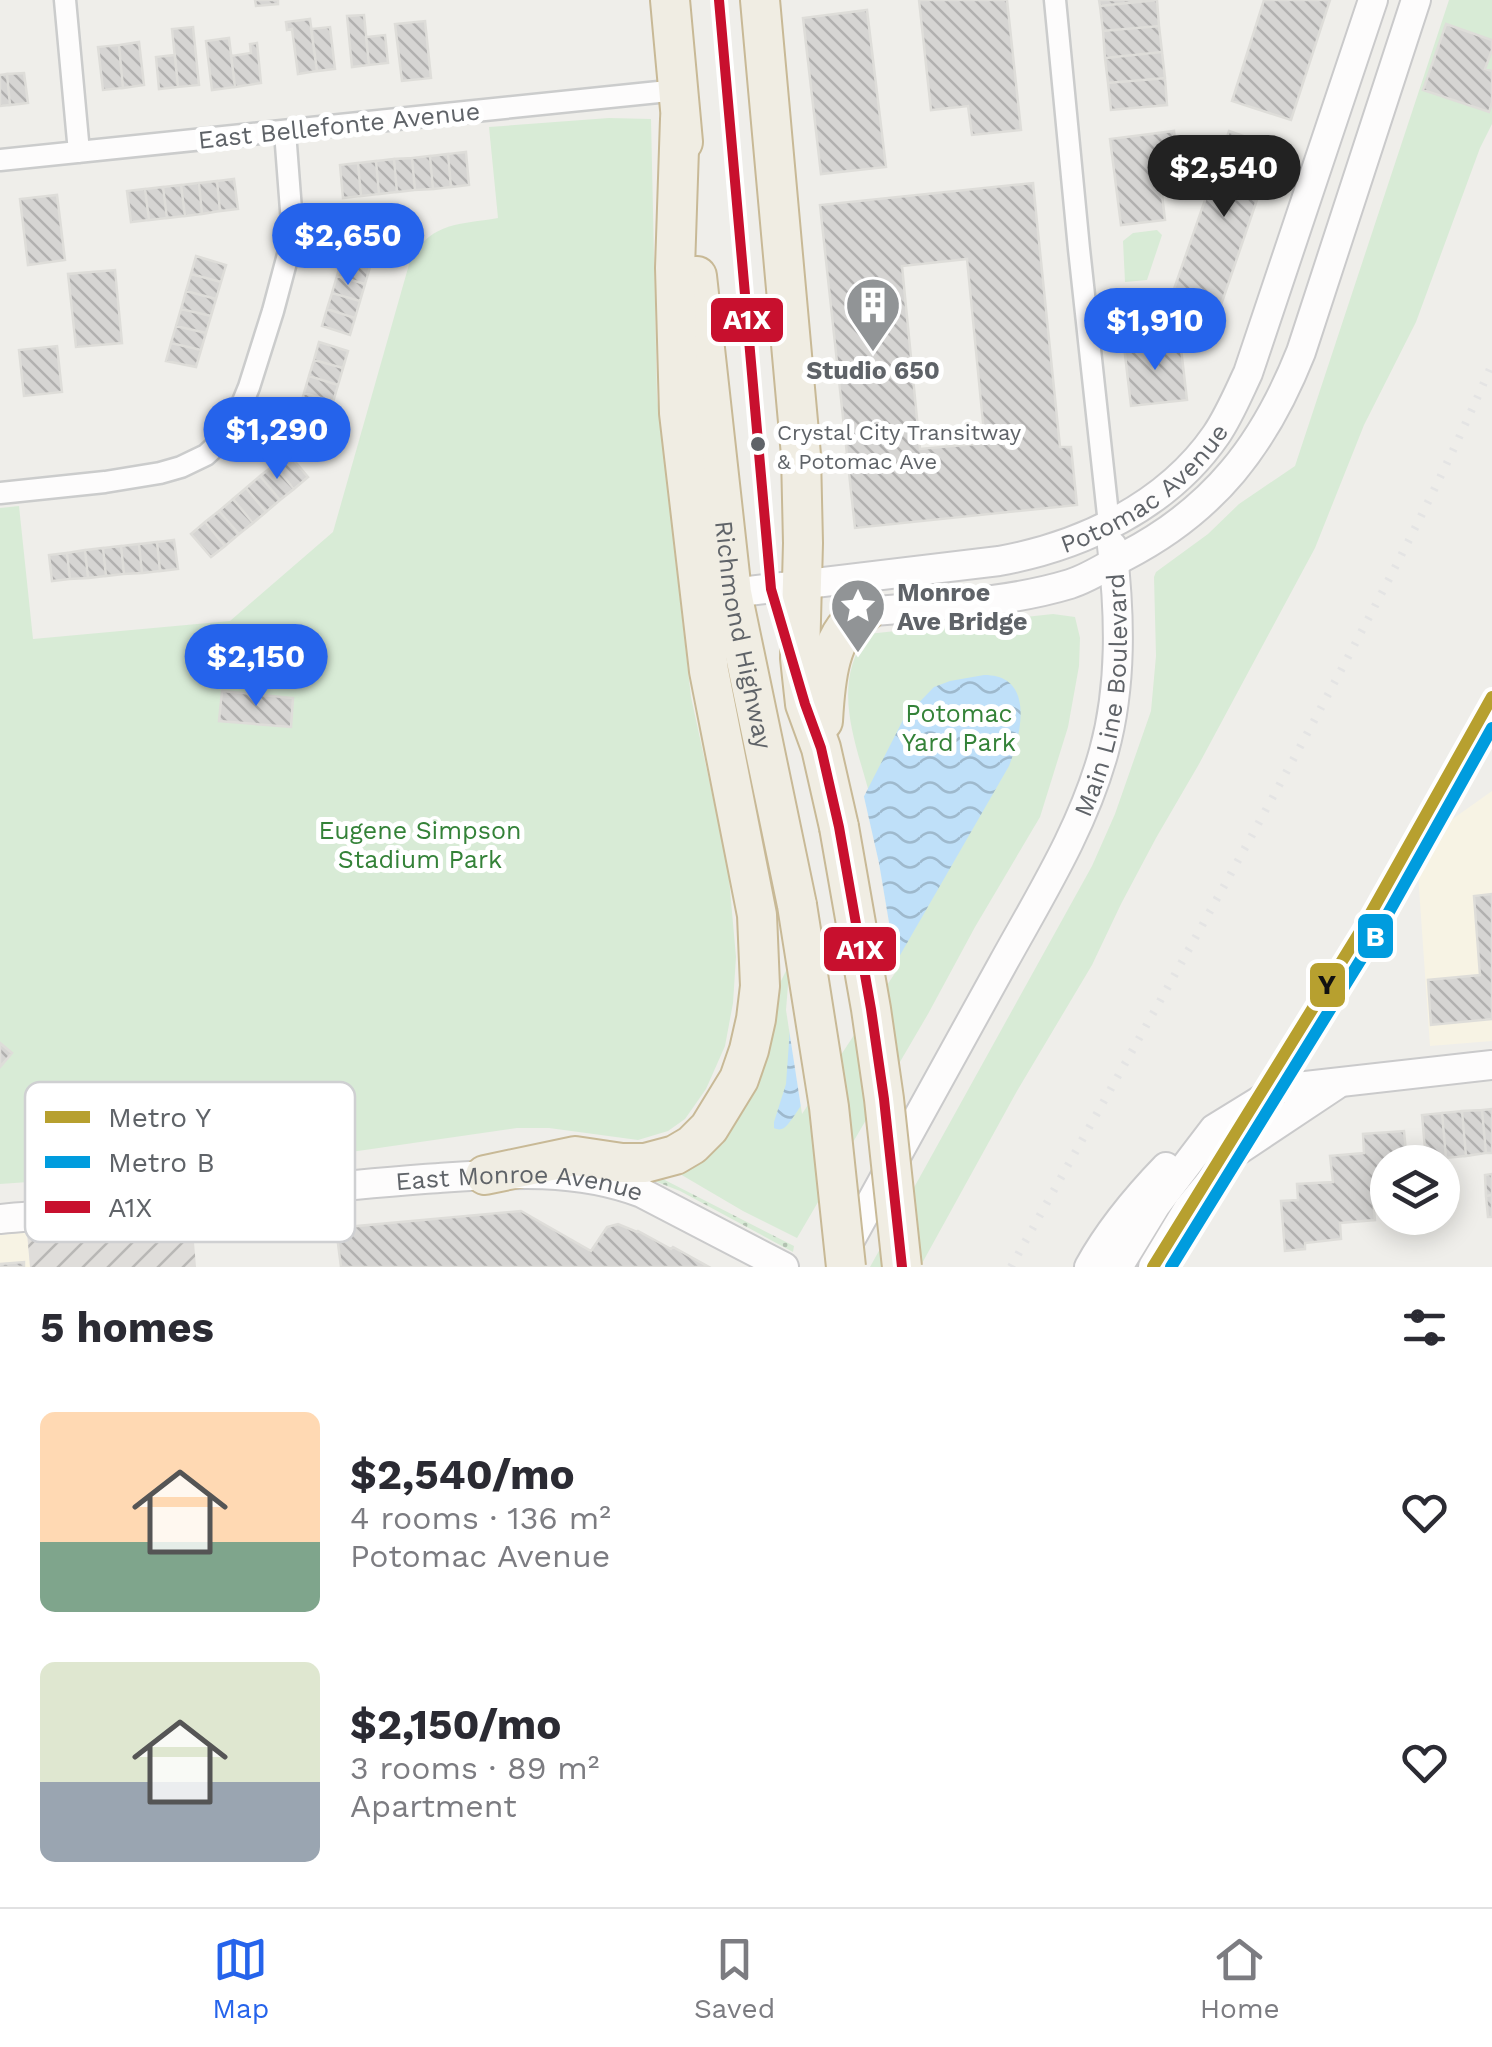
<!DOCTYPE html>
<html lang="en">
<head>
<meta charset="utf-8">
<style>
	:root { --surface:#fff; --page:#f2f2f3; --text:#2b2b33; --muted:#7c7c81; --line:#e1e1e2; --accent:#2563eb }
	body { margin:0; font-family:"Work Sans",sans-serif; background:var(--page); color:var(--text); height:100vh; display:flex; flex-direction:column; font-size:38px; white-space:nowrap }
	* { box-sizing:border-box; margin:0 }
	p { font-size:32px; color:var(--muted) }
	.icon { flex:none; width:55px; height:55px; fill:none; stroke:currentColor; stroke-width:2; stroke-linecap:round; stroke-linejoin:round }
	.map { position:relative; height:1267px; overflow:hidden }
	.sheet { display:flex; flex-direction:column; background:var(--surface); flex:1 }
	.sheet>* { flex:none }
	.fabs { position:absolute; left:1370px; top:1145px; display:grid; gap:20px }
	.fabs a { display:grid; place-items:center; width:90px; height:90px; border-radius:50%; background:var(--surface); box-shadow:0 5px 25px #0003; font-size:50px }
	.price { position:absolute; translate:-50% -85px; padding:0 22px; border-radius:35px; background:var(--accent); color:#fff; font-size:32px; line-height:65px; filter:drop-shadow(0 2px 5px #0008) }
	.price::after { content:''; position:absolute; left:50%; top:60px; width:30px; height:22px; margin-left:-15px; background:inherit; clip-path:polygon(0 0,100% 0,50% 100%) }
	.price.selected { background:#222; color:#fff }
	ul { padding:0; list-style:none }
	li { display:flex; align-items:center; gap:30px; height:250px; padding:0 40px }
	li span { display:grid; place-items:center; flex:none; width:280px; height:200px; border-radius:15px; color:#555 }
	li>.icon { margin-inline-start:auto }
	span .icon { width:120px; height:120px; fill:#fffc; stroke-width:1 }
	li b { font-size:42px }
	h2 { display:flex; justify-content:space-between; align-items:center; height:120px; padding:0 40px; font-size:42px }
	.dock { display:flex; justify-content:space-around; align-items:center; height:140px; border-top:2px solid var(--line); background:var(--surface); font-size:28px; color:var(--muted) }
	.dock a { display:grid; justify-items:center; gap:5px }
	.dock .selected { color:var(--accent) }
	.map>svg:first-child { display:block }
</style>
</head>
<body>
<div class="map">
<svg width="1492" height="1267" viewBox="0 0 1492 1267">
	<defs>
		<pattern id="industrial-furrows" width="10" height="10" patternUnits="userSpaceOnUse" patternTransform="scale(2.5)"><rect width="10" height="10" fill="#dfddda"/><path d="M-1 1l2-2M0 10L10 0M9 11l2-2" fill="none" stroke="#b8b7b5"/></pattern>
		<pattern id="grass-dots" width="8" height="8" patternUnits="userSpaceOnUse" patternTransform="scale(2.5)"><rect width="8" height="8" fill="#d8ebd6"/><path d="M2 2h.1M6 6h.1" fill="none" stroke="#b2c2b1" stroke-width="1.8" stroke-linecap="round"/></pattern>
		<pattern id="water-waves" width="16" height="10" patternUnits="userSpaceOnUse" patternTransform="scale(2.5)"><rect width="16" height="10" fill="#bfe0f9"/><path d="M0 5q4-4 8 0t8 0" fill="none" stroke="#9eb9cd"/></pattern>
		<pattern id="building-back-hatch" width="6" height="6" patternUnits="userSpaceOnUse" patternTransform="scale(2.5)"><rect width="6" height="6" fill="#d6d5d3"/><path d="M-1 5l2 2M0 0l6 6M5-1l2 2" fill="none" stroke="#b1b0af"/></pattern>
	</defs>
	<rect width="100%" height="100%" fill="#efeeea"/>
	<path fill="#f7f3e4" d="M 1492,791 L 1492,1041 L 1430,1046 L 1416,845 Z
		M 27,1232 L 30,1267 L 0,1267 L 0,1235 Z"/>
	<path fill="url(#industrial-furrows)" d="M 192,1218 L 196,1267 L 30,1267 L 27,1232 Z"/>
	<path fill="url(#grass-dots)" d="M 657,1176 L 794,1246 L 793,1252 L 680,1191 L 647,1178 Z"/>
	<path fill="#d8ebd6" d="M 1449,0 L 1492,0 L 1492,124 L 1480,148 L 1416,322 L 1364,425 L 1315,548 L 1199,764 L 1156,838 L 1121,904 L 1092,965 L 1017,1091 L 920,1267 L 870,1267 L 1092,866 L 1115,814 L 1151,711 L 1156,656 L 1154,577 L 1156,572 L 1208,534 L 1239,504 L 1295,466 Z
		M 609,118 L 651,119 L 657,397 L 691,697 L 728,867 L 736,957 L 733,1003 L 725,1046 L 706,1089 L 685,1119 L 668,1131 L 638,1140 L 549,1128 L 517,1128 L 199,1174 L 87,1184 L 57,1180 L 0,1184 L 0,508 L 19,506 L 33,639 L 230,621 L 333,532 L 410,261 C 431,222 457,225 498,218 L 489,127 Z
		M 1157,230 L 1162,235 L 1147,280 L 1125,282 L 1123,241 L 1133,233 Z
		M 1053,614 L 1075,617 L 1080,638 L 1079,666 L 1068,727 L 1040,817 L 975,927 L 928,1014 L 797,1238 L 743,1211 L 680,1174 L 723,1144 L 767,1058 L 775,993 L 871,800 C 857,744 829,686 868,634 Z"/>
	<path fill="url(#water-waves)" d="M 984,675 C 1036,675 1021,735 1009,766 L 884,983 L 794,1116 C 788,1124 784,1133 774,1128 L 774,1122 L 786,1084 L 793,986 L 830,863 L 904,718 L 934,687 L 950,681 Z"/>
	<path fill="#efeeea" d="M 862,788 L 879,863 L 897,970 L 802,1114 L 786,1010 L 788,985 L 809,903 L 825,861 Z"/>
	<path fill="url(#building-back-hatch)" stroke="#deddd9" stroke-width="2.5" fill-rule="evenodd" d="M 255,0 L 278,0 L 278,4 L 256,6 Z
		M 919,0 L 1007,0 L 1021,130 L 972,135 L 968,106 L 931,110 Z
		M 1099,0 L 1153,0 L 1100,6 Z
		M 1157,0 L 1159,26 L 1103,31 L 1100,6 Z
		M 1264,0 L 1330,0 L 1291,120 L 1232,101 Z
		M 867,10 L 886,167 L 821,174 L 803,18 Z
		M 364,15 L 369,65 L 352,67 L 347,16 Z
		M 310,19 L 317,71 L 298,74 L 292,29 L 287,30 L 286,22 Z
		M 425,21 L 431,78 L 402,81 L 395,24 Z
		M 1446,24 L 1492,40 L 1492,50 L 1485,69 L 1492,71 L 1492,102 L 1489,112 L 1423,90 Z
		M 1159,26 L 1162,52 L 1105,58 L 1103,31 Z
		M 193,27 L 199,85 L 178,87 L 172,29 Z
		M 330,27 L 335,69 L 317,71 L 311,29 Z
		M 385,35 L 388,63 L 369,65 L 366,37 Z
		M 229,38 L 235,87 L 212,90 L 206,41 Z
		M 139,42 L 144,85 L 123,88 L 119,45 Z
		M 257,43 L 261,83 L 235,87 L 231,56 L 251,53 L 250,44 Z
		M 119,45 L 123,88 L 103,90 L 98,47 Z
		M 1162,52 L 1165,78 L 1108,83 L 1105,58 Z
		M 175,55 L 178,87 L 159,89 L 156,57 Z
		M 24,73 L 28,103 L 10,105 L 7,74 Z
		M 7,74 L 10,105 L 0,106 L 0,75 Z
		M 1165,78 L 1167,105 L 1111,110 L 1108,83 Z
		M 1174,131 L 1177,157 L 1158,160 L 1165,220 L 1121,225 L 1110,139 Z
		M 1229,131 L 1275,147 L 1220,308 L 1173,292 Z
		M 466,152 L 469,185 L 451,187 L 448,154 Z
		M 448,154 L 451,187 L 433,189 L 430,156 Z
		M 430,156 L 433,189 L 415,190 L 412,158 Z
		M 412,158 L 415,190 L 397,192 L 394,159 Z
		M 394,159 L 397,192 L 379,194 L 376,161 Z
		M 376,161 L 379,194 L 361,196 L 358,163 Z
		M 358,163 L 361,196 L 343,198 L 340,165 Z
		M 234,179 L 238,209 L 220,211 L 217,181 Z
		M 217,181 L 220,211 L 202,214 L 199,183 Z
		M 199,183 L 202,214 L 185,216 L 181,185 Z
		M 1033,183 L 1060,447 L 1071,447 L 1077,505 L 855,528 L 820,205 ZM 967,259 L 985,443 L 920,449 L 902,266 Z
		M 181,185 L 185,216 L 167,218 L 163,187 Z
		M 163,187 L 167,218 L 149,220 L 145,189 Z
		M 145,189 L 149,220 L 131,222 L 127,191 Z
		M 57,195 L 65,260 L 28,265 L 20,199 Z
		M 347,242 L 375,250 L 370,267 L 342,259 Z
		M 196,256 L 226,265 L 221,282 L 191,274 Z
		M 342,259 L 370,267 L 365,284 L 337,276 Z
		M 115,270 L 122,343 L 76,347 L 68,274 Z
		M 191,274 L 221,282 L 216,299 L 186,291 Z
		M 337,276 L 365,284 L 360,301 L 332,293 Z
		M 186,291 L 216,299 L 211,316 L 181,309 Z
		M 332,293 L 360,301 L 355,318 L 327,309 Z
		M 181,309 L 211,316 L 206,333 L 176,326 Z
		M 327,309 L 355,318 L 350,335 L 322,326 Z
		M 176,326 L 206,333 L 201,350 L 171,343 Z
		M 1180,340 L 1187,400 L 1131,406 L 1124,346 Z
		M 319,342 L 348,351 L 343,368 L 314,360 Z
		M 171,343 L 201,350 L 196,367 L 166,361 Z
		M 57,346 L 62,392 L 24,396 L 19,350 Z
		M 314,360 L 343,368 L 338,385 L 309,376 Z
		M 309,376 L 338,385 L 333,402 L 304,393 Z
		M 304,393 L 333,402 L 328,419 L 299,410 Z
		M 299,410 L 328,419 L 324,435 L 295,427 Z
		M 288,453 L 308,477 L 294,489 L 274,465 Z
		M 274,465 L 294,489 L 280,500 L 260,476 Z
		M 260,476 L 280,500 L 266,512 L 246,488 Z
		M 246,488 L 266,512 L 253,523 L 233,499 Z
		M 233,499 L 253,523 L 239,534 L 219,511 Z
		M 219,511 L 239,534 L 225,546 L 205,522 Z
		M 205,522 L 225,546 L 211,557 L 191,534 Z
		M 174,540 L 178,569 L 160,571 L 157,542 Z
		M 157,542 L 160,571 L 142,573 L 139,544 Z
		M 139,544 L 142,573 L 124,574 L 121,546 Z
		M 121,546 L 124,574 L 106,576 L 103,548 Z
		M 103,548 L 106,576 L 88,578 L 85,550 Z
		M 85,550 L 88,578 L 70,579 L 67,553 Z
		M 67,553 L 70,579 L 52,581 L 49,555 Z
		M 222,691 L 293,698 L 291,727 L 219,721 Z
		M 1492,894 L 1492,1019 L 1431,1025 L 1428,980 L 1480,975 L 1474,896 Z
		M 0,1043 L 12,1053 L 0,1067 Z
		M 1492,1109 L 1492,1153 L 1486,1153 L 1482,1110 Z
		M 1482,1110 L 1486,1153 L 1466,1156 L 1462,1111 Z
		M 1462,1111 L 1466,1156 L 1446,1158 L 1442,1113 Z
		M 1442,1113 L 1446,1158 L 1426,1160 L 1422,1115 Z
		M 1404,1131 L 1407,1162 L 1388,1162 L 1388,1198 L 1373,1199 L 1375,1220 L 1340,1223 L 1341,1239 L 1305,1243 L 1305,1249 L 1285,1251 L 1281,1201 L 1298,1200 L 1297,1184 L 1333,1182 L 1330,1156 L 1364,1153 L 1363,1134 Z
		M 1492,1174 L 1492,1195 L 1486,1196 L 1485,1175 Z
		M 1492,1195 L 1492,1217 L 1488,1217 L 1486,1196 Z
		M 521,1211 L 591,1251 L 607,1227 L 618,1224 L 637,1232 L 638,1231 L 671,1249 L 673,1247 L 709,1267 L 341,1267 L 336,1228 Z
		M 24,1262 L 24,1267 L 0,1267 L 0,1264 Z"/>
	<g fill="none" stroke-linecap="round" stroke-linejoin="round">
		<g stroke="#cbcccc" stroke-width="25">
			<path id="street" d="M 65,0 L 79,152
				M 1055,0 L 1079,249 L 1109,524
				M 0,160 L 678,90
				M 0,493 L 105,482 L 160,473 L 181,467 L 206,455 L 222,440 L 235,421 L 249,387 L 273,311 L 293,236 L 285,132"/>
		</g>
		<g stroke="#cacacb" stroke-width="32">
			<g id="secondary">
				<path id="s1" d="M 732,593 L 999,561 C 1082,546 1167,506 1216,435 C 1229,416 1238,394 1248,373 L 1373,0"/>
				<path d="M 865,612 C 933,605 1004,604 1070,584 C 1089,578 1107,566 1125,556 C 1214,510 1264,445 1301,352 L 1416,0"/>
				<path id="s2" d="M 0,1219 C 76,1212 152,1207 227,1198 C 293,1191 358,1184 424,1179 C 498,1174 571,1166 642,1193 L 784,1267"/>
				<path id="s3" d="M 843,1253 C 896,1157 949,1061 1002,965 C 1040,896 1083,828 1104,751 C 1122,685 1120,614 1112,546"/>
				<path d="M 1089,1267 C 1110,1229 1136,1198 1166,1167"/>
				<path d="M 1118,1267 L 1156,1205 L 1214,1129 L 1279,1089 L 1492,1065"/>
				<path d="M 1153,1267 L 1188,1209 L 1234,1153 L 1336,1085"/>
			</g>
		</g>
		<g stroke="#c8b996" stroke-width="42">
			<g id="highway">
				<path d="M 670,0 L 683,142"/>
				<path d="M 760,0 L 801,455 L 803,543 L 800,658 L 805,704 L 821,748 L 839,827"/>
				<path id="s4" d="M 697,276 L 732,593 L 797,905"/>
				<path d="M 823,721 C 825,686 828,629 865,612"/>
				<path d="M 485,1175 L 575,1156 L 622,1163 L 645,1163 L 675,1155 L 692,1145 L 709,1128 L 739,1079 L 749,1050 L 756,1019 L 760,986 L 757,915 L 709,671 L 679,413 L 675,268 L 680,119"/>
			</g>
		</g>
		<use href="#street" stroke="#fdfcfc" stroke-width="20"/>
		<use href="#secondary" stroke="#fdfcfc" stroke-width="28"/>
		<use href="#highway" stroke="#f0ede3" stroke-width="38"/>
		<path stroke="#e4e4e4" stroke-width="8" stroke-dasharray="2.5 12" stroke-linecap="butt" d="M 1011,1267 C 1113,1084 1217,902 1316,717 C 1378,601 1440,485 1492,364"/>
		<g stroke="#c8b996" stroke-width="42" stroke-linecap="butt">
			<path id="highway-bridge" d="M 839,827 L 871,1009 L 884,1099 L 902,1267
				M 797,905 L 829,1107 L 846,1267"/>
		</g>
		<use href="#highway-bridge" stroke="#f0ede3" stroke-width="38"/>
		<g stroke="#fff" stroke-width="18">
			<path id="bus-1" d="M 719,0 L 771,589 L 805,704 L 821,748 L 839,827 L 871,1009 L 884,1099 L 902,1267"/>
		</g>
		<use href="#bus-1" stroke="#c8102e" stroke-width="10"/>
		<g stroke="#fff" stroke-width="20">
			<path id="metro-1" d="M 1153,1267 L 1363,927 L 1492,697"/>
		</g>
		<g stroke="#fff" stroke-width="20">
			<path id="metro-2" d="M 1171,1267 L 1376,935 L 1492,728"/>
		</g>
		<use href="#metro-1" stroke="#b7a02f" stroke-width="12"/>
		<use href="#metro-2" stroke="#009cde" stroke-width="12"/>
	</g>
	<defs>
		<g id="building-pin" transform="scale(2.875)"><path d="M0 17L-7.5 6A9.5 9.5 0 1 1 7.5 6Z" fill="#919496" stroke="#fff"/><path d="M-4-6H4V6H1V3H-1V6H-4ZM-2.5-4.3h1.7v1.8h-1.7ZM.8-4.3h1.7v1.8H.8ZM-2.5-1h1.7V.8h-1.7ZM.8-1h1.7V.8H.8Z" fill="#fff"/></g>
		<g id="sight-pin" transform="scale(2.875)"><path d="M0 17L-7.5 6A9.5 9.5 0 1 1 7.5 6Z" fill="#919496" stroke="#fff"/><path d="M0-6L1.8-2.2L6-1.7L2.9 1.2L3.7 5.4L0 3.3L-3.7 5.4L-2.9 1.2L-6-1.7L-1.8-2.2Z" fill="#fff"/></g>
	</defs>
	<g fill-rule="evenodd">
		<use href="#building-pin" x="873" y="305"/>
		<use href="#sight-pin" x="858" y="606"/>
	</g>
	<circle fill="#5f6368" stroke="#fff" stroke-width="4" cx="758" cy="444" r="9"/>
	<g text-anchor="middle" stroke-width="10" stroke-linejoin="round" paint-order="stroke">
		<g font-size="22" fill="#5f6368" stroke="#fff" text-anchor="start">
			<text x="777" y="440">Crystal City Transitway<tspan x="777" dy="29">&amp; Potomac Ave</tspan></text>
		</g>
		<g font-size="25" fill="#5f6368" stroke="#fff">
			<text transform="translate(339 125) rotate(-6)" y="9">East Bellefonte Avenue</text>
			<text dy="9" stroke="none"><textPath href="#s1" startOffset="435">Potomac Avenue</textPath></text>
			<text dy="9" stroke="none"><textPath href="#s4" startOffset="362">Richmond Highway</textPath></text>
			<text dy="9" stroke="none"><textPath href="#s3" startOffset="622">Main Line Boulevard</textPath></text>
			<text dy="9" stroke="none"><textPath href="#s2" startOffset="522">East Monroe Avenue</textPath></text>
		</g>
		<g font-size="25" font-weight="bold" fill="#5f6368" stroke="#fff">
			<text x="873" y="379">Studio 650</text>
			<text x="897" y="601" text-anchor="start">Monroe<tspan x="897" dy="29">Ave Bridge</tspan></text>
		</g>
		<g font-size="25" fill="#348238" stroke="#fff">
			<text x="959" y="722">Potomac<tspan x="959" dy="29">Yard Park</tspan></text>
			<text x="420" y="839">Eugene Simpson<tspan x="420" dy="29">Stadium Park</tspan></text>
		</g>
	</g>
	<rect x="25" y="1082" width="330" height="160" rx="15" fill="#fff" stroke="#cfd0d2" stroke-width="2.5"/>
	<rect x="45" y="1111" width="45" height="12" fill="#b7a02f"/>
	<rect x="45" y="1156" width="45" height="12" fill="#009cde"/>
	<rect x="45" y="1201" width="45" height="12" fill="#c8102e"/>
	<g font-size="28" fill="#5f6368">
		<text x="108" y="1127">Metro Y</text>
		<text x="108" y="1172">Metro B</text>
		<text x="108" y="1217">A1X</text>
	</g>
	<g stroke="#fff" stroke-width="4">
		<rect x="709" y="296" width="76" height="48" rx="10" fill="#c8102e"/>
		<rect x="1356" y="912" width="39" height="48" rx="10" fill="#009cde"/>
		<rect x="822" y="925" width="76" height="48" rx="10" fill="#c8102e"/>
		<rect x="1308" y="961" width="39" height="48" rx="10" fill="#b7a02f"/>
	</g>
	<g font-size="28" text-anchor="middle" font-weight="bold" fill="#fff">
		<text x="747" y="329">A1X</text>
		<text x="1375" y="946">B</text>
		<text x="860" y="959">A1X</text>
	</g>
	<g font-size="28" text-anchor="middle" font-weight="bold" fill="#111">
		<text x="1327" y="994">Y</text>
	</g>
</svg>
<div class="fabs">
<a><svg class="icon" aria-label="layers" viewBox="0 0 24 24"><path d="M12 4l9 5-9 5-9-5zM3 14l9 5 9-5"/></svg></a>
</div>
<b class="price selected" style="left:1224px;top:220px">$2,540</b>
<b class="price" style="left:348px;top:288px">$2,650</b>
<b class="price" style="left:1155px;top:373px">$1,910</b>
<b class="price" style="left:277px;top:482px">$1,290</b>
<b class="price" style="left:256px;top:709px">$2,150</b>
</div>
<section class="sheet">
<h2>5 homes<svg class="icon" aria-label="filters" viewBox="0 0 24 24"><path d="M4 7h16M4 17h16"/><circle cx="9" cy="7" r="2"/><circle cx="15" cy="17" r="2"/></svg></h2>
<ul>
<li><span style="background:linear-gradient(#ffd9b3 65%,#7fa58c 0)"><svg class="icon" aria-label="home" viewBox="0 0 24 24"><path d="M3 11l9-7 9 7M6 9v11h12V9"/></svg></span><div><b>$2,540/mo</b><p>4 rooms · 136 m²</p><p>Potomac Avenue</p></div><svg class="icon" aria-label="heart" viewBox="0 0 24 24"><path d="M12 20l-8-8c-3-5 5-10 8-4 3-6 11-1 8 4z"/></svg></li>
<li><span style="background:linear-gradient(#dfe7d0 60%,#9aa5b1 0)"><svg class="icon" aria-label="home" viewBox="0 0 24 24"><path d="M3 11l9-7 9 7M6 9v11h12V9"/></svg></span><div><b>$2,150/mo</b><p>3 rooms · 89 m²</p><p>Apartment</p></div><svg class="icon" aria-label="heart" viewBox="0 0 24 24"><path d="M12 20l-8-8c-3-5 5-10 8-4 3-6 11-1 8 4z"/></svg></li>
</ul>
</section>
<nav class="dock">
<a class="selected"><svg class="icon" aria-label="map" viewBox="0 0 24 24"><path d="M3 6l6-2 6 2 6-2v14l-6 2-6-2-6 2zM9 4v14M15 6v14"/></svg>Map</a>
<a><svg class="icon" aria-label="saved" viewBox="0 0 24 24"><path d="M7 4h10v16l-5-4-5 4z"/></svg>Saved</a>
<a><svg class="icon" aria-label="home" viewBox="0 0 24 24"><path d="M3 11l9-7 9 7M6 9v11h12V9"/></svg>Home</a>
</nav>
</body>
</html>
